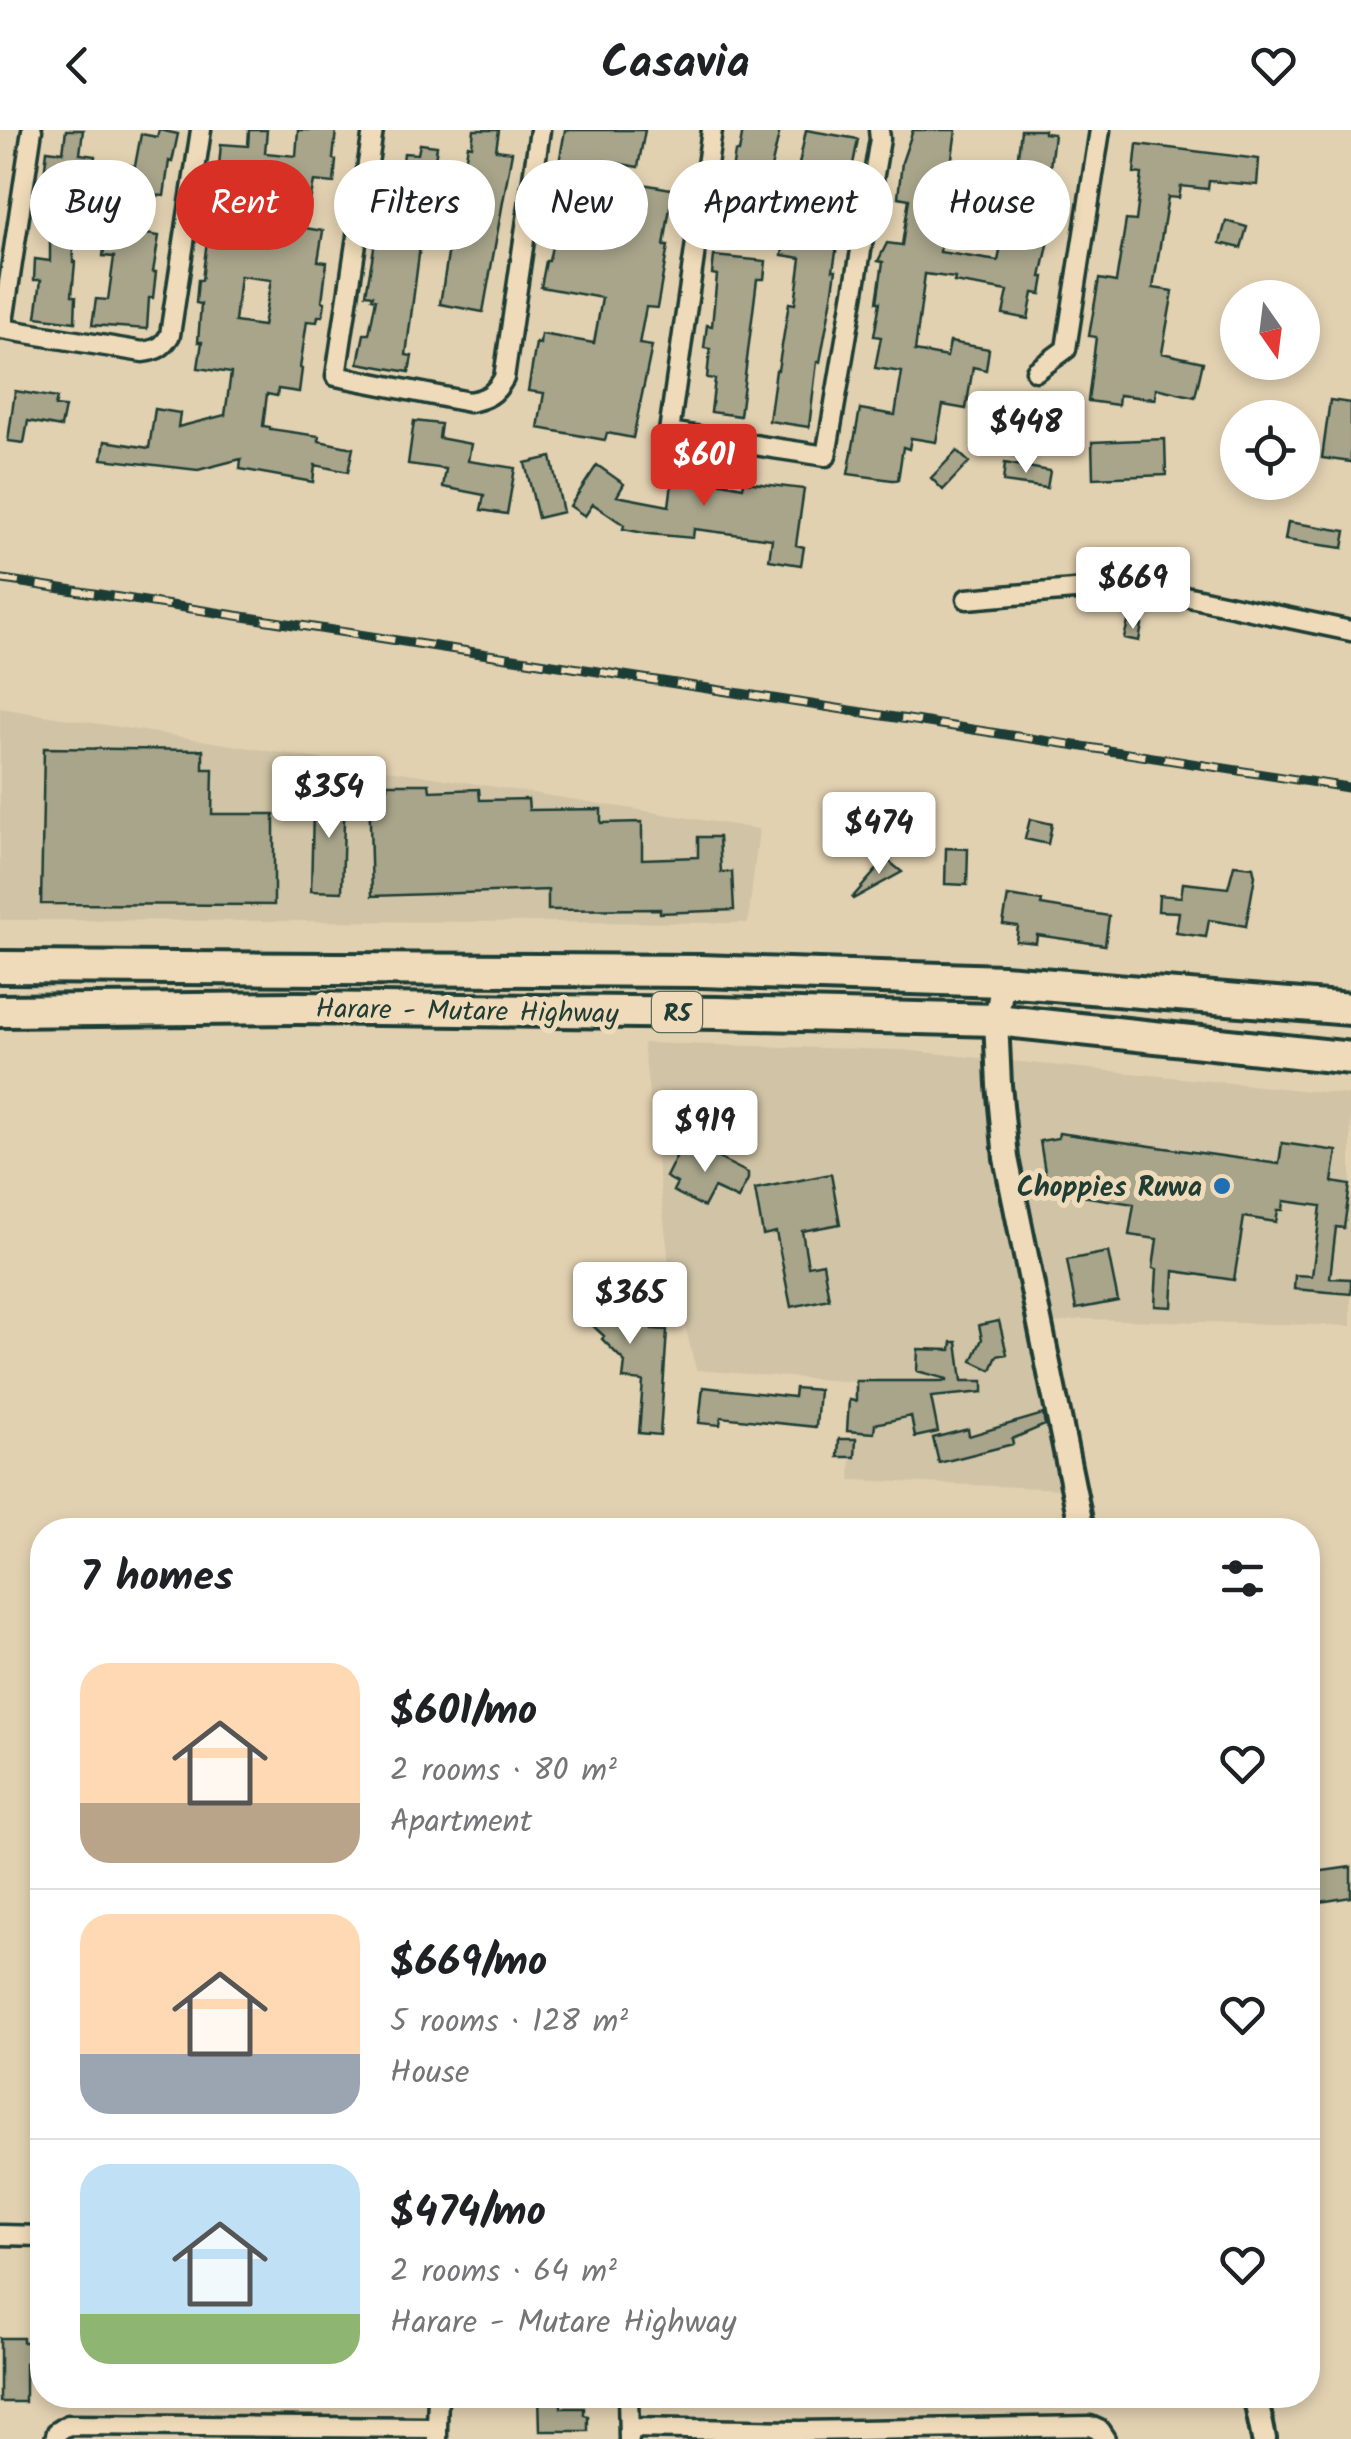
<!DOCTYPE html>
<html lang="en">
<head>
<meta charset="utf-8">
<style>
	:root { --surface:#fff; --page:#f6f6f6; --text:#202124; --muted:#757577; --line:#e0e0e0; --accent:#d93025 }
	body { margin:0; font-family:Kalam,sans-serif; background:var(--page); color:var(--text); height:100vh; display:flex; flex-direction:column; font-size:38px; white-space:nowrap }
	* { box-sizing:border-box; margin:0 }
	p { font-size:32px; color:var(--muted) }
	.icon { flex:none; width:55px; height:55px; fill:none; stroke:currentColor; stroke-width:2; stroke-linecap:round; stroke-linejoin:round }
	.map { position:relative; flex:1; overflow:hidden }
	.panel { position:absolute; left:30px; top:1388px; width:1290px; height:890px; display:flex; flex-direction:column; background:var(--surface); border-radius:40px; box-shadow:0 5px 15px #0003 }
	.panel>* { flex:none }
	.hud { position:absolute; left:30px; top:30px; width:1292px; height:90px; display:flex; gap:20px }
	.needle { width:65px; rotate:166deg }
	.fabs { position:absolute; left:1220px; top:150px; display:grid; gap:20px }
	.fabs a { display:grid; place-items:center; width:100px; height:100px; border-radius:50%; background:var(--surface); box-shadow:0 5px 15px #0003; font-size:50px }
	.price { position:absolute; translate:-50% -85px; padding:0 22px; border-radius:10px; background:#fff; color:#222; font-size:32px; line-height:65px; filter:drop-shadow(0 2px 5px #0008) }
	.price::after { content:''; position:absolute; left:50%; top:60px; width:30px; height:22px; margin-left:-15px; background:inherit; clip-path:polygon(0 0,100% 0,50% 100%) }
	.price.active { background:var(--accent); color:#fff }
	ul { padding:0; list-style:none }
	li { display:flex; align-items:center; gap:30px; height:250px; padding:0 50px }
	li+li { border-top:2px solid var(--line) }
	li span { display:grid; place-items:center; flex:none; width:280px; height:200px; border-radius:30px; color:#555 }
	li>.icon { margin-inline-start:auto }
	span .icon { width:120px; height:120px; fill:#fffc; stroke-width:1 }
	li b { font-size:42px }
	h2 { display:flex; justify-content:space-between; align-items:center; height:120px; padding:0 50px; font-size:42px }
	.pill { padding:0 35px; border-radius:45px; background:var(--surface); box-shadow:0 5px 15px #0003; font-size:35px; line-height:90px }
	.pill.active { background:var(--accent); color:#fff }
	header { display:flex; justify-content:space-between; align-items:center; height:130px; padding:0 50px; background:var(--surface); font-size:45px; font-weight:600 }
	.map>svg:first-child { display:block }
</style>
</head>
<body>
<header><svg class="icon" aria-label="back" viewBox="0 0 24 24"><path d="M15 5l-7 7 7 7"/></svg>Casavia<svg class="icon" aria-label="heart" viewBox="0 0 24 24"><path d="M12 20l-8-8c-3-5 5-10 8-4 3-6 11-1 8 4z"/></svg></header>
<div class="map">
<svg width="1351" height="2309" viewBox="0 0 1351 2309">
	<rect width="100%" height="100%" fill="#e2d1b1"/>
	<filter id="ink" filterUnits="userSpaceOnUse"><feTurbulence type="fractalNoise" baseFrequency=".01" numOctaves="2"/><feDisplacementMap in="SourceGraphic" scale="20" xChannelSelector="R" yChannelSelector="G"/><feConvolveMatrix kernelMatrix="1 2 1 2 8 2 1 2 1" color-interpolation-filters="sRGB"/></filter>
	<g filter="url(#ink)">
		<path fill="#d1c4a6" d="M 0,578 L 759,699 L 748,793 L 0,790 Z
			M 643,913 L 903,920 L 1351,965 L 1351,1196 L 1082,1189 L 1030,1197 L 1062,1359 L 850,1350 L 854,1252 L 696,1240 L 669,1133 Z"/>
		<path fill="#a8a58b" stroke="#1f3d34" stroke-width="2.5" fill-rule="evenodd" d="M 66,0 L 83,0 L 80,24 L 95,26 L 91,52 L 80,50 L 79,85 L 72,84 L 73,132 L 75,132 L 72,165 L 76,166 L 75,192 L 36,187 L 41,150 L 34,150 L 35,129 L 50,131 L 50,96 L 54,96 L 55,48 L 44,46 L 47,20 L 63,22 Z
			M 159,0 L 178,4 L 172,32 L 169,31 L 164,66 L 153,65 L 146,104 L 159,106 L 153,142 L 156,142 L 153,168 L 149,168 L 147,199 L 92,195 L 96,169 L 108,170 L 114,127 L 103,126 L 107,99 L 117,100 L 124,61 L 120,60 L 124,34 L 135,36 L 141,4 L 157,7 Z
			M 249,0 L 267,0 L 265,23 L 296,26 L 298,0 L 336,0 L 333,29 L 336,30 L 334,53 L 314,51 L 305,98 L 323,101 L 318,131 L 327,132 L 322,171 L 325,172 L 323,186 L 318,186 L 317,192 L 307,191 L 300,238 L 302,239 L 299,262 L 278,259 L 277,266 L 267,264 L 263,296 L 270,297 L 270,299 L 319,306 L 319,311 L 353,318 L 348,342 L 315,335 L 313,352 L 240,339 L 241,329 L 198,340 L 102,329 L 105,311 L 149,318 L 155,279 L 180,283 L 178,297 L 225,285 L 231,243 L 198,238 L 202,212 L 198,212 L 201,174 L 196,173 L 198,150 L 202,150 L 208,103 L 200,103 L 203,73 L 234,76 L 241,38 L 219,36 L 221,14 L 248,16 ZM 261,40 L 297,44 L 286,96 L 252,93 ZM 240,146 L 271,150 L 263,196 L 235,192 Z
			M 474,0 L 499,0 L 496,20 L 512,22 L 483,182 L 440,174 L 451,106 L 422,101 L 406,225 L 412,226 L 409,242 L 358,233 L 364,204 L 369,204 L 376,169 L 372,168 L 373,165 L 366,164 L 376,106 L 389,108 L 397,61 L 381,59 L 385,40 L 389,41 L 390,36 L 402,38 L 404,23 L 418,24 L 420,14 L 437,16 L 433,44 L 462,49 L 468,15 L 472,16 Z
			M 565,0 L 645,0 L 638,37 L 604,31 L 596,69 L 601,70 L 597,107 L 626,111 L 632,70 L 628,70 L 631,52 L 677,60 L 674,77 L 670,77 L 664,116 L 668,116 L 657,178 L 646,177 L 639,214 L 652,216 L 633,308 L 607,303 L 605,310 L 538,298 L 544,263 L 528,261 L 536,213 L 540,214 L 541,204 L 594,213 L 602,168 L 541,157 L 546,131 L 549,131 L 555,101 L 561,52 L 556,50 Z
			M 743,0 L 780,0 L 761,81 L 735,75 L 727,119 L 708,116 L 715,71 L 721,71 L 730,54 L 735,22 L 739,22 Z
			M 806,0 L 858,9 L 847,65 L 823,61 L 815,106 L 838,110 L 833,140 L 836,140 L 832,167 L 820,232 L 817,232 L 809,297 L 769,291 L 776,240 L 778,240 L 789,173 L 795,174 L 801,128 L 782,125 L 786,101 L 792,102 L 801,50 L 796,49 Z
			M 913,0 L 956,0 L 950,42 L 942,41 L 937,83 L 945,84 L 940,122 L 998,131 L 1005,97 L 1013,98 L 1023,52 L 1015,51 L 1021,0 L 1044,0 L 1044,3 L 1054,4 L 1046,71 L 1048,72 L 1042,99 L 1051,101 L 1041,147 L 1044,147 L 1041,164 L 1033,163 L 1028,189 L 1003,184 L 1008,161 L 954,152 L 955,148 L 925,144 L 915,221 L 947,227 L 950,212 L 989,219 L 986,240 L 973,237 L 966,279 L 943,275 L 936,312 L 911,308 L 909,319 L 903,317 L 898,350 L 892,350 L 848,344 L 860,279 L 895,285 L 902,242 L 875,238 L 881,207 L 874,206 L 880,172 L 877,172 L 883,132 L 878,131 L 887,113 L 902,115 L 909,69 L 898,67 L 902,32 Z
			M 1137,14 L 1259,29 L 1257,55 L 1209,51 L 1208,59 L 1181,56 L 1179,68 L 1168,67 L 1153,158 L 1173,161 L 1162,223 L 1203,232 L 1195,267 L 1156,258 L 1155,269 L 1119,265 L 1118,275 L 1088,271 L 1096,207 L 1089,206 L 1099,149 L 1116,152 L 1126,90 L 1136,91 L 1142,44 L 1134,43 Z
			M 1226,91 L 1247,97 L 1241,118 L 1220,113 Z
			M 714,126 L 766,131 L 764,149 L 757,149 L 740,286 L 711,282 L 715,249 L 707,248 L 710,219 L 704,218 L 707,195 L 712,196 L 717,145 L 712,144 Z
			M 15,261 L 57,268 L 55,276 L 65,277 L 61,297 L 28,291 L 24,313 L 8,311 Z
			M 1330,270 L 1351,273 L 1351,332 L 1322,328 Z
			M 414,291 L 441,294 L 439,308 L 471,314 L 468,331 L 515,338 L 507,384 L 481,380 L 484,365 L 443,357 L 446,339 L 408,334 Z
			M 1165,309 L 1166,345 L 1093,348 L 1092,312 Z
			M 957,321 L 969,332 L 943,360 L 931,348 Z
			M 551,327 L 563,382 L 538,388 L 525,333 Z
			M 675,330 L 693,333 L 692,339 L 702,341 L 701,349 L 743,357 L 744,352 L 804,359 L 796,415 L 804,417 L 801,435 L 769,430 L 772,409 L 694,399 L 693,408 L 649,404 L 623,399 L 624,395 L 593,374 L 585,386 L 570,376 L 597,335 L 624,354 L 617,366 L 669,376 Z
			M 1005,333 L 1050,341 L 1047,358 L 1003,352 Z
			M 1288,392 L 1346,401 L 1343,418 L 1285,410 Z
			M 1128,492 L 1142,495 L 1139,511 L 1124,508 Z
			M 44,618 L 203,620 L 203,639 L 213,639 L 212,684 L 274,684 L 274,775 L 41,774 Z
			M 387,654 L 429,654 L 430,661 L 479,659 L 480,670 L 528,669 L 529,680 L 601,679 L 601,693 L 642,692 L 642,729 L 698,727 L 698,707 L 719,707 L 721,742 L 732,742 L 734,780 L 660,783 L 660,779 L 548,780 L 548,760 L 372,766 L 369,657 L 387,658 Z
			M 322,655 L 345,656 L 342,762 L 311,761 L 313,681 L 321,681 Z
			M 1030,689 L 1052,694 L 1048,714 L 1025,709 Z
			M 946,718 L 968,719 L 967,755 L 945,754 Z
			M 886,729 L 902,742 L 853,769 L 852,768 Z
			M 1234,735 L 1253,737 L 1255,746 L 1246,796 L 1209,790 L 1206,807 L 1176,803 L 1179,782 L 1158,781 L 1159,765 L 1181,767 L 1183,753 L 1228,758 Z
			M 1008,766 L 1042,771 L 1041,775 L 1109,786 L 1105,815 L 1037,805 L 1036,813 L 1016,811 L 1018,796 L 1003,794 Z
			M 1059,1003 L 1279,1034 L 1282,1013 L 1337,1021 L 1332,1052 L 1350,1055 L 1344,1098 L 1336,1097 L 1330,1148 L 1351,1149 L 1351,1164 L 1294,1159 L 1295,1145 L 1312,1146 L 1321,1076 L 1284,1071 L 1283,1080 L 1278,1080 L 1276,1092 L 1244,1087 L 1234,1150 L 1174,1141 L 1172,1177 L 1155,1176 L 1157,1139 L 1153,1138 L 1157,1109 L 1129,1105 L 1134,1074 L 1048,1061 L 1040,1011 L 1058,1008 Z
			M 684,1011 L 748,1043 L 748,1049 L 738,1069 L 714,1058 L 704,1077 L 673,1061 L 677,1053 L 666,1047 Z
			M 831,1044 L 840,1094 L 802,1101 L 808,1136 L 823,1133 L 829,1169 L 791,1177 L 776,1102 L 763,1105 L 755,1059 Z
			M 1108,1122 L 1118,1171 L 1076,1179 L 1067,1130 Z
			M 590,1144 L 652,1199 L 667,1200 L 660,1305 L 639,1303 L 643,1251 L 623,1249 L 625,1232 L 602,1209 L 604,1206 L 576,1180 L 587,1168 L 576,1159 Z
			M 999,1191 L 1007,1224 L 997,1226 L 991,1240 L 972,1231 L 982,1209 L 979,1195 Z
			M 952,1212 L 957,1212 L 962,1251 L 983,1251 L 983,1262 L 931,1267 L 938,1302 L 915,1307 L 911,1286 L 875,1294 L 874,1303 L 847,1301 L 849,1270 L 856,1271 L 856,1251 L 947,1251 L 947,1249 L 917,1241 L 918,1219 L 951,1220 Z
			M 703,1257 L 794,1267 L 795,1258 L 819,1260 L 816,1297 L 721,1287 L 720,1295 L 699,1293 Z
			M 1043,1284 L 1045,1295 L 1012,1309 L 1013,1314 L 939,1333 L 933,1308 L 968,1299 L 969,1306 Z
			M 839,1309 L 856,1309 L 855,1327 L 838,1327 Z
			M 1351,1737 L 1351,1767 L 1308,1774 L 1308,1743 Z
			M 0,2208 L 23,2208 L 23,2212 L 40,2212 L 40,2234 L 25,2233 L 25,2272 L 0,2272 Z
			M 539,2265 L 561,2265 L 561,2278 L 584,2278 L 584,2285 L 588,2286 L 588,2301 L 540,2301 Z"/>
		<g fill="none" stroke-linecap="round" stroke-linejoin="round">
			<g stroke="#1f3d34" stroke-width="25">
				<path id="minor" d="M 32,0 L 2,199 L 143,222 C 157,220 163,217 170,205 L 201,0
					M 373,0 L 336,246 L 469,272 C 487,269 495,264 504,248 L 540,0
					M 712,0 L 669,302 L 826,326 L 880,9 L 879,0
					M 1036,241 L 1066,219 L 1100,0
					M 967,469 L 1098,458 L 1180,465 L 1351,501
					M 0,2105 L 42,2106
					M 628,2265 L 629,2309
					M 437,2298 L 438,2265
					M 629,2298 L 800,2301 L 1090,2296 L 1099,2300 L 1105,2309
					M 55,2309 L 57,2302 L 68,2295 L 437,2298 L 437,2309"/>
			</g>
			<g stroke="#1f3d34" stroke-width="30">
				<path id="tertiary" d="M 1003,851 L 996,890 L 999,955 L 1006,1028 L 1082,1400
					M 1255,2265 L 1264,2309"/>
			</g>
			<g stroke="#1f3d34" stroke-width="38">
				<path id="trunk" d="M 0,837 L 701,841 L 1003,851 L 1351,879
					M 0,881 L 298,878 L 717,883 L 996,890 L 1351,928"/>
			</g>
			<use href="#minor" stroke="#efdbb9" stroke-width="18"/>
			<use href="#tertiary" stroke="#efdbb9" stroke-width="22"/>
			<use href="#trunk" stroke="#efdbb9" stroke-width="30"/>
			<g stroke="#1f3d34" stroke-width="10">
				<path id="rail" d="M 0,449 L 1351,658"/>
			</g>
			<use href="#rail" stroke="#efdbb9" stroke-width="6" stroke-dasharray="19" stroke-linecap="butt"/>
		</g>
	</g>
	<circle fill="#1f6fb2" stroke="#efdbb9" stroke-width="4" cx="1222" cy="1056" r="10"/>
	<g text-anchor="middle" stroke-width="10" stroke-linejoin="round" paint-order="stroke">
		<rect fill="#efdbb9" stroke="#5d6c5c" stroke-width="2.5" x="652" y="862" width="50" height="40" rx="8"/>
		<g font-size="25" font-weight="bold" fill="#1f3d34">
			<text x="677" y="891">R5</text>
		</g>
		<g font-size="28" fill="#1f3d34" stroke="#efdbb9">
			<text transform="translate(467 880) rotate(1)" y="10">Harare - Mutare Highway</text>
		</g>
		<g font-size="28" font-weight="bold" fill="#1f3d34" stroke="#efdbb9" text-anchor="end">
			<text x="1202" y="1066">Choppies Ruwa</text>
		</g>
	</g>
</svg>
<div class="fabs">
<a><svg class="needle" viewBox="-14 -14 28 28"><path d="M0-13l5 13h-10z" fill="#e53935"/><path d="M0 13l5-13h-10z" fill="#757577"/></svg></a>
<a><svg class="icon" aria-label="locate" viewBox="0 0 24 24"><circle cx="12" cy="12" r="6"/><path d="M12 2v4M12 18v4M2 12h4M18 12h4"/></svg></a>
</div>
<b class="price" style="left:1026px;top:346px">$448</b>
<b class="price active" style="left:704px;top:379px">$601</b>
<b class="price" style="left:1133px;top:502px">$669</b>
<b class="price" style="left:329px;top:711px">$354</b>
<b class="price" style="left:879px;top:747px">$474</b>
<b class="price" style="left:705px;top:1045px">$919</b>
<b class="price" style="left:630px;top:1217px">$365</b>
<div class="hud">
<a class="pill">Buy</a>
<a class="pill active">Rent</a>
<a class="pill">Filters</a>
<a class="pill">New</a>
<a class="pill">Apartment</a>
<a class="pill">House</a>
</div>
<section class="panel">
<h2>7 homes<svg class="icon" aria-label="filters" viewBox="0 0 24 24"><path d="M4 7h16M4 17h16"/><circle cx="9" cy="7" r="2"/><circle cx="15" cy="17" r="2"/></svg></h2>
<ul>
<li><span style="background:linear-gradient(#ffd9b3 70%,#b9a48a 0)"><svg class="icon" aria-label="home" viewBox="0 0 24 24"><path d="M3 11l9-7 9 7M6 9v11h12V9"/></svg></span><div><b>$601/mo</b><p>2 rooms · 80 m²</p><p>Apartment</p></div><svg class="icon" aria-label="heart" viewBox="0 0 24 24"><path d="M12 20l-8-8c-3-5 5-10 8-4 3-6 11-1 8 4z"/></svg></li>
<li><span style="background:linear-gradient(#ffd9b3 70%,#9aa5b1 0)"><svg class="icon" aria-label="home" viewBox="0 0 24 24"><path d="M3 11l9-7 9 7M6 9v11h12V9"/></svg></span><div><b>$669/mo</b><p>5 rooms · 128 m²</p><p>House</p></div><svg class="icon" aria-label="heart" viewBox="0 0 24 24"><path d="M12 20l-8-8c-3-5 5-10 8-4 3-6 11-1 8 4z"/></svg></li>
<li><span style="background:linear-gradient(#bfe0f5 75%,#8fb573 0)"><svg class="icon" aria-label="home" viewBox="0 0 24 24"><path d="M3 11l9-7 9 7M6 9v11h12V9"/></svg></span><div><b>$474/mo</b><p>2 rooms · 64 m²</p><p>Harare - Mutare Highway</p></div><svg class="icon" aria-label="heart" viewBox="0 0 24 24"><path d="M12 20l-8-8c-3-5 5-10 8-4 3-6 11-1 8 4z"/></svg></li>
</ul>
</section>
</div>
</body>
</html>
